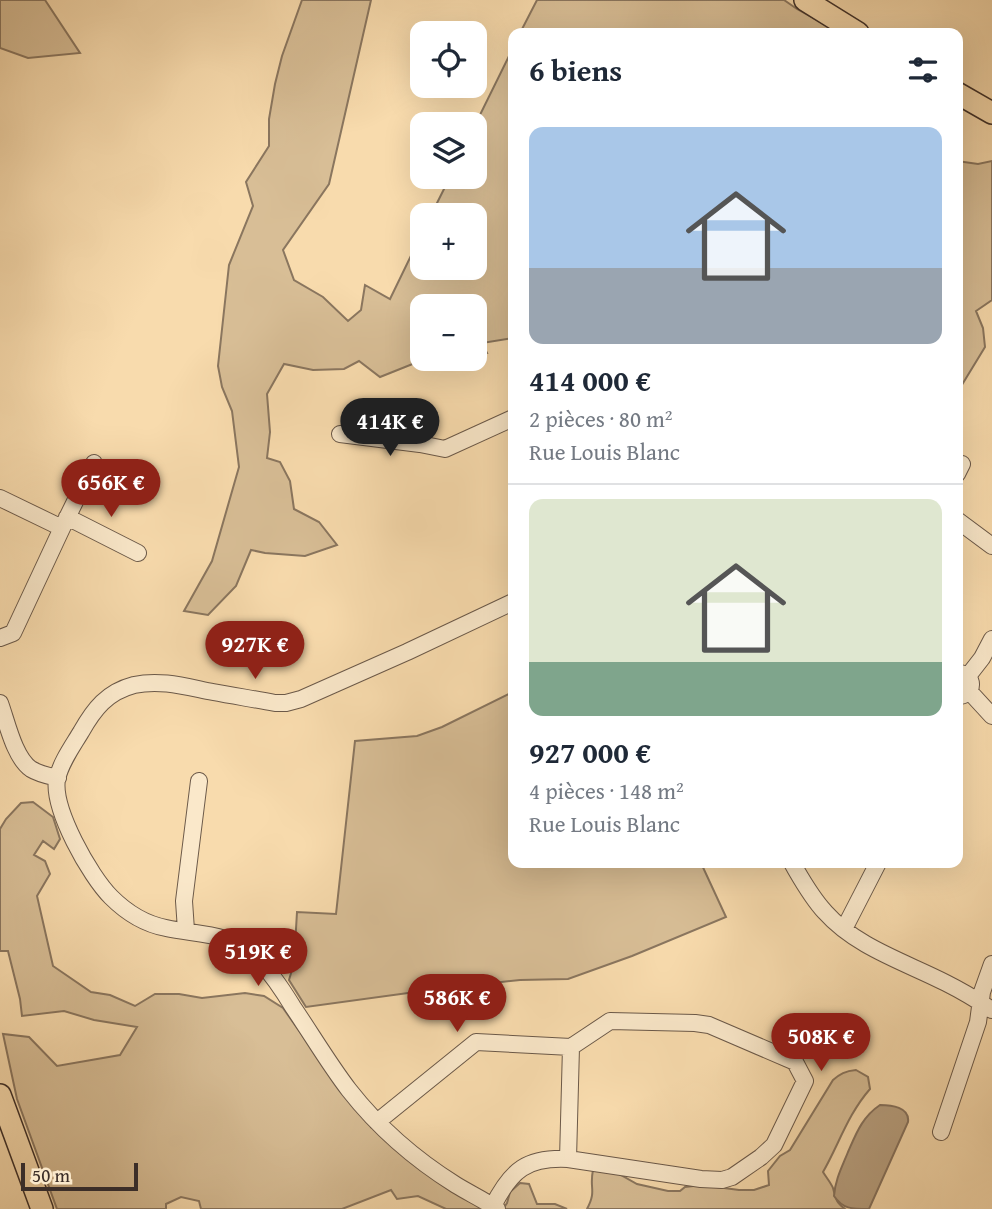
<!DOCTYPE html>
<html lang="fr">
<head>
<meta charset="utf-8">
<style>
	:root { --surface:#fff; --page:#f2f2f3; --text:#1f2937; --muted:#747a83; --line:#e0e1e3; --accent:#8f2418 }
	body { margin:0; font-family:"Gentium Book Plus",serif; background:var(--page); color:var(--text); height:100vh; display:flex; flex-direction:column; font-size:26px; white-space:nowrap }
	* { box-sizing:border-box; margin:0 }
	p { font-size:23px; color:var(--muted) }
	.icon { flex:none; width:38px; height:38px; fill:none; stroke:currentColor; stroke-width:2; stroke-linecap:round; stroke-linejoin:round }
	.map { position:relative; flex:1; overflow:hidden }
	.drawer { position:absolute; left:508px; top:28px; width:455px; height:840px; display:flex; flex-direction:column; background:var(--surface); border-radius:14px; box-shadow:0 7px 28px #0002 }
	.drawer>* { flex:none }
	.tools { position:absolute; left:410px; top:21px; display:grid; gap:14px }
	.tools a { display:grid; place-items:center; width:77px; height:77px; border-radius:14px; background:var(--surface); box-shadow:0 7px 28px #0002; font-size:35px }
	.scale { position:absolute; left:21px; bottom:18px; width:117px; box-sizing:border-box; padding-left:7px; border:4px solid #3c2e28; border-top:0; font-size:19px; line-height:24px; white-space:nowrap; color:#3c2e28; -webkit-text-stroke:5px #fae8ca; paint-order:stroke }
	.price { position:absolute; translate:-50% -60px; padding:0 16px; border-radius:24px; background:var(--accent); color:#fff; font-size:23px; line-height:46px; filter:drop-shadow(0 2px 4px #0008) }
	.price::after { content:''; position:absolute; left:50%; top:42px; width:21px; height:16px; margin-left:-10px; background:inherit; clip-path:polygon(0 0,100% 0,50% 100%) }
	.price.active { background:#222; color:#fff }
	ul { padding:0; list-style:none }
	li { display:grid; align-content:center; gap:14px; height:371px; padding:0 21px }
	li+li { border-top:2px solid var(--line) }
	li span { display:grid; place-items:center; height:217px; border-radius:14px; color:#555 }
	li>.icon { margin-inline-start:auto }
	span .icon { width:126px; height:126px; fill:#fffc; stroke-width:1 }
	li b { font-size:30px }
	h2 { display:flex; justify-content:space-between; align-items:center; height:84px; padding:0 21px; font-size:30px }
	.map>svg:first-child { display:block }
</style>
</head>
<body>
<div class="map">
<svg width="992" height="1209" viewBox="0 0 992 1209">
	<rect width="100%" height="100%" fill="#f8dbad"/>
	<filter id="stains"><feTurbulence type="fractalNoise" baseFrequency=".00286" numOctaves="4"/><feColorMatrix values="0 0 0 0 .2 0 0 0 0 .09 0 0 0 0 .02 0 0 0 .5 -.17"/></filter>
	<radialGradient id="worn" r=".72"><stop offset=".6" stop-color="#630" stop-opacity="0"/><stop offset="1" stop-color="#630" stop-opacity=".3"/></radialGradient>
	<path fill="#d8be96" stroke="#8a765f" stroke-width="2" d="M 0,0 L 45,0 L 80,53 L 28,58 L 0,48 Z
		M 302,0 L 371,0 L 329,184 L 283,250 L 294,280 L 323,297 L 348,321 L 361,310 L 365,285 L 390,299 L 422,233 L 422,268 L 474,268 L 474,215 L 431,215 L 450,177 L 474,177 L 474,127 L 513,48 L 513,338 L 482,343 L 487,353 L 474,355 L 474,306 L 422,306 L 422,359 L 441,359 L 420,361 L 380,377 L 359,361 L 344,369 L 313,370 L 284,364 L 267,394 L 270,432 L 267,458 L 280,462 L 290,481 L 294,509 L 319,522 L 337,545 L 305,556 L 265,553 L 251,550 L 236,586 L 208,615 L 184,611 L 212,561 L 239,467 L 232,411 L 222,387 L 218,366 L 229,265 L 253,206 L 246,182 L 269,146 L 269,119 L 275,84 L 282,56 Z
		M 537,0 L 784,0 L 797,9 L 840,33 L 520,33 Z
		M 957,161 L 978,164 L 992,161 L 992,300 L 976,311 L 983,328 L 985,347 L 957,393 Z
		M 513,692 L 513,863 L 701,863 L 726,917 L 632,956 L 568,979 L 520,980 L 430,990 L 306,1007 L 289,980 L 294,963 L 297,912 L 336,914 L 355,741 L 417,736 L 442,727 Z
		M 33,802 L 53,817 L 60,839 L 54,849 L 43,841 L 34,855 L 45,861 L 50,874 L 37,896 L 53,966 L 91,992 L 110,995 L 135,1006 L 155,994 L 179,994 L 202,998 L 245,993 L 264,996 L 283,1008 L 341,1090 L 486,1209 L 446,1209 L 418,1196 L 397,1199 L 391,1190 L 342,1209 L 201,1209 L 199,1201 L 181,1197 L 166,1204 L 166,1209 L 57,1209 L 17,1099 L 3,1034 L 29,1037 L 57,1066 L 120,1055 L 137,1027 L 94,1020 L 64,1011 L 22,1016 L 20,999 L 8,951 L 0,951 L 0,829 L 6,819 L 21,803 Z
		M 856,1070 L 868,1077 L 870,1089 C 848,1114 839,1144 823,1172 C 826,1177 831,1183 833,1188 C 836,1199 835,1201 845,1209 L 587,1209 C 597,1190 589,1189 593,1170 L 619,1174 L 637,1184 L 668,1191 L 680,1191 L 685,1187 L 702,1185 L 739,1190 L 754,1190 L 769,1185 L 768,1171 L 780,1156 L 790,1150 L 833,1080 C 840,1074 845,1071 856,1070 Z
		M 520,1183 L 529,1184 L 537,1204 L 555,1204 L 567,1209 L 503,1209 L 507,1203 L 510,1192 Z"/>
	<path fill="#b8a080" stroke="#86725d" stroke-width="2" d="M 880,1105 C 891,1105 910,1107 908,1122 L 869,1209 C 851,1209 843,1209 834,1196 C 835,1180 842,1167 848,1152 C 856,1134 862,1117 880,1105 Z"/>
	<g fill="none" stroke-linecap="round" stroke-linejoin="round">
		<g stroke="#6b5949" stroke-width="18">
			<path id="minor" d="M 340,434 L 420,444 L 445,449 L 513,418
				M 957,474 L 962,464
				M 0,498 L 62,528
				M 67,517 L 138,553
				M 957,520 L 992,546
				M 0,638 L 13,633 L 62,528 L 94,463
				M 957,672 L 967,675 C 975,685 970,696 957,696
				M 968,676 L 982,658 L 992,639
				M 969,691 L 992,716
				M 0,703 C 7,722 14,757 31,769 C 39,774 49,776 58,778
				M 792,863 C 802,880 811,897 825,912 C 856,947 905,962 946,983 C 962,991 977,1000 992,1010
				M 844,929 L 878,863
				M 186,930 L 184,901 L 199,781
				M 377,1122 L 476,1042 L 571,1047
				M 941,1132 L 978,1022 L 982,992 L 992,964
				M 493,1206 C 511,1170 527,1157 568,1159 L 701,1179 L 722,1180 L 732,1177 L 761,1157 L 774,1145 L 805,1081 L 795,1062 L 709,1025 L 695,1023 L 610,1021 L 571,1047 L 568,1159
				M 497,1209 C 484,1200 469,1193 456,1185 C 416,1160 378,1127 349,1090 C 329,1064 312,1035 293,1007 C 282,989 270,971 255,956 C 228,932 198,935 166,928 C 145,924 126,912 111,897 C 90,876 52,809 57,779 C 61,762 72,747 81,732 C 94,709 107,692 134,685 C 161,679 187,687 213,692 C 234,696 254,699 275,703 L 286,703 L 301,699 L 407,652 L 513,602"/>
		</g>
		<g stroke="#3c2e28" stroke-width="24">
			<path id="major" d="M 805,0 L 858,33
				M 957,93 L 992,113
				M 0,1095 L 42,1209"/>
		</g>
		<use href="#minor" stroke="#fae8ca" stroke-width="16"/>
		<use href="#major" stroke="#f8dbad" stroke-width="21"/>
	</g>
	<rect width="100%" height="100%" filter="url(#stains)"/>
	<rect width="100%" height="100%" fill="url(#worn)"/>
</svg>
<div class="tools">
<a><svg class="icon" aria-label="locate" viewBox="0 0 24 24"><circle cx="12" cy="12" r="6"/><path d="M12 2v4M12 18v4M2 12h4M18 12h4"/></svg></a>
<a><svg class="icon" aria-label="layers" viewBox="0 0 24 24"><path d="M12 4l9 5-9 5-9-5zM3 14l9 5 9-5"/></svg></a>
<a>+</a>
<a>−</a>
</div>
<div class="scale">50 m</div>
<b class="price active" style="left:390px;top:458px">414K €</b>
<b class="price" style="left:111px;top:519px">656K €</b>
<b class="price" style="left:255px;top:681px">927K €</b>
<b class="price" style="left:258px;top:988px">519K €</b>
<b class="price" style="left:457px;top:1034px">586K €</b>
<b class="price" style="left:821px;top:1073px">508K €</b>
<section class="drawer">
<h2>6 biens<svg class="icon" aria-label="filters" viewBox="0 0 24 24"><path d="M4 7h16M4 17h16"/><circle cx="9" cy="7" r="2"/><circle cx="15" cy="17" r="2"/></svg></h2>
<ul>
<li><span style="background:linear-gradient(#a9c7e8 65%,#9aa5b1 0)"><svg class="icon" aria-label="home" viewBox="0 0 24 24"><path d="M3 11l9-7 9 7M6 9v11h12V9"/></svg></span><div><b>414 000 €</b><p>2 pièces · 80 m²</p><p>Rue Louis Blanc</p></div></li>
<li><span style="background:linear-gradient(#dfe7d0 75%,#7fa58c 0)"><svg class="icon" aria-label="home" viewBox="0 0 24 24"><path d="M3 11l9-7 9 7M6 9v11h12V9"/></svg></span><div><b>927 000 €</b><p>4 pièces · 148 m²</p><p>Rue Louis Blanc</p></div></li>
</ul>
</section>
</div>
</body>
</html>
